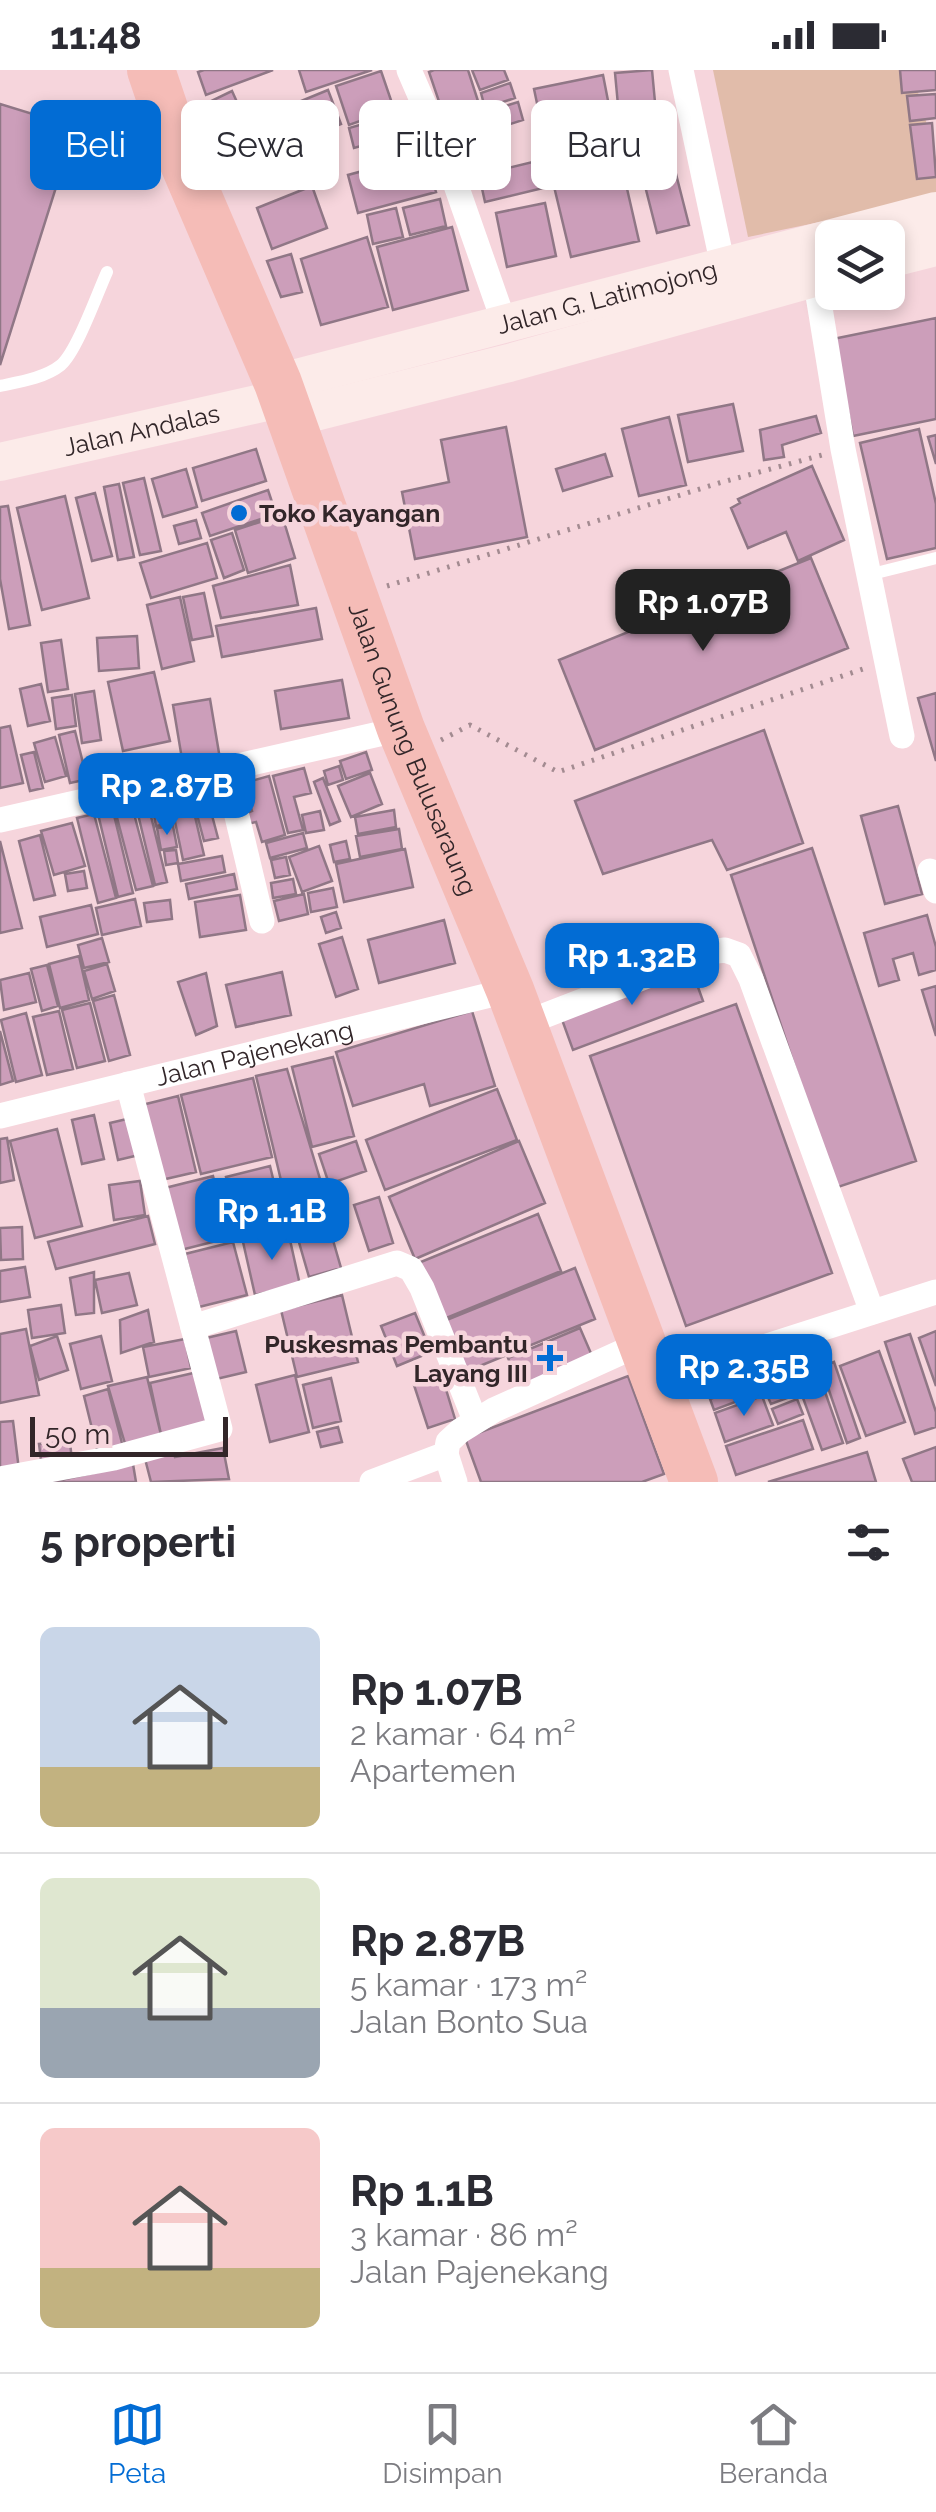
<!DOCTYPE html>
<html lang="id">
<head>
<meta charset="utf-8">
<style>
	:root { --surface:#fff; --page:#f7f7f7; --text:#2b2b33; --muted:#7c7c81; --line:#e1e1e2; --accent:#026cd4 }
	body { margin:0; font-family:Raleway,sans-serif; background:var(--page); color:var(--text); height:100vh; display:flex; flex-direction:column; font-size:38px; white-space:nowrap }
	* { box-sizing:border-box; margin:0 }
	p { font-size:32px; color:var(--muted) }
	.icon { flex:none; width:55px; height:55px; fill:none; stroke:currentColor; stroke-width:2; stroke-linecap:round; stroke-linejoin:round }
	.map { position:relative; height:1412px; overflow:hidden }
	.drawer { display:flex; flex-direction:column; background:var(--surface); flex:1 }
	.drawer>* { flex:none }
	.hud { position:absolute; left:30px; top:30px; width:878px; height:90px; display:flex; gap:20px }
	.fabs { position:absolute; left:815px; top:150px; display:grid; gap:20px }
	.fabs a { display:grid; place-items:center; width:90px; height:90px; border-radius:15px; background:var(--surface); box-shadow:0 5px 15px #0003; font-size:50px }
	.scale { position:absolute; left:30px; bottom:25px; width:198px; box-sizing:border-box; padding-left:10px; border:5px solid #322629; border-top:0; font-size:28px; line-height:35px; white-space:nowrap; color:#322629; -webkit-text-stroke:8px #f6d5dc; paint-order:stroke }
	.price { position:absolute; translate:-50% -85px; padding:0 22px; border-radius:20px; background:var(--accent); color:#fff; font-size:32px; line-height:65px; filter:drop-shadow(0 2px 5px #0008) }
	.price::after { content:''; position:absolute; left:50%; top:60px; width:30px; height:22px; margin-left:-15px; background:inherit; clip-path:polygon(0 0,100% 0,50% 100%) }
	.price.current { background:#222; color:#fff }
	ul { padding:0; list-style:none }
	li { display:flex; align-items:center; gap:30px; height:250px; padding:0 40px }
	li+li { border-top:2px solid var(--line) }
	li span { display:grid; place-items:center; flex:none; width:280px; height:200px; border-radius:15px; color:#555 }
	li>.icon { margin-inline-start:auto }
	span .icon { width:120px; height:120px; fill:#fffc; stroke-width:1 }
	li b { font-size:42px }
	h2 { display:flex; justify-content:space-between; align-items:center; height:120px; padding:0 40px; font-size:42px }
	.chip { padding:0 35px; border-radius:15px; background:var(--surface); box-shadow:0 5px 15px #0003; font-size:35px; line-height:90px }
	.chip.current { background:var(--accent); color:#fff }
	.status { display:flex; justify-content:space-between; align-items:center; height:70px; padding:0 50px; background:var(--surface); direction:ltr }
	.status svg { height:28px; fill:currentColor }
	.dock { display:flex; justify-content:space-around; align-items:center; height:140px; border-top:2px solid var(--line); background:var(--surface); font-size:28px; color:var(--muted) }
	.dock a { display:grid; justify-items:center; gap:5px }
	.dock .current { color:var(--accent) }
	.map>svg:first-child { display:block }
</style>
</head>
<body>
<div class="status"><b>11:48</b><svg viewBox="0 0 49 12"><path d="M0 12V9h3v3zM5 12V6h3v6zM10 12V3h3v9zM15 12V0h3v12zM26 1h20v11H26zM47 4h2v5h-2z"/></svg></div>
<div class="map">
<svg width="936" height="1412" viewBox="0 0 936 1412">
	<rect width="100%" height="100%" fill="#f6d5dc"/>
	<path fill="#e1bcaa" d="M 713,0 L 912,0 L 936,88 L 936,128 L 748,167 Z"/>
	<path fill="#cc9eba" stroke="#907786" stroke-width="2.5" d="M 204,0 L 273,0 L 206,25 L 198,2 Z
		M 299,0 L 372,0 L 306,22 Z
		M 434,0 L 468,0 L 487,59 L 452,70 L 429,2 Z
		M 472,0 L 504,0 L 508,10 L 480,20 Z
		M 652,0 L 655,32 L 618,35 L 615,3 Z
		M 900,0 L 936,0 L 936,20 L 902,23 Z
		M 381,1 L 394,39 L 349,55 L 336,16 Z
		M 603,5 L 618,82 L 550,95 L 534,19 Z
		M 510,13 L 515,28 L 485,38 L 481,23 Z
		M 328,20 L 341,54 L 236,96 L 223,63 Z
		M 232,21 L 246,52 L 222,62 L 209,32 Z
		M 936,24 L 936,48 L 910,51 L 907,26 Z
		M 518,32 L 523,50 L 491,60 L 486,42 Z
		M 0,34 L 75,57 L 0,295 Z
		M 401,43 L 407,63 L 354,78 L 349,58 Z
		M 932,53 L 936,107 L 917,109 L 910,55 Z
		M 631,57 L 639,86 L 661,80 L 665,97 L 630,106 L 618,61 Z
		M 292,77 L 299,96 L 243,116 L 237,98 Z
		M 425,84 L 436,122 L 358,143 L 348,105 Z
		M 620,88 L 639,171 L 571,187 L 551,104 Z
		M 541,90 L 547,117 L 485,132 L 479,105 Z
		M 676,104 L 689,155 L 657,163 L 644,112 Z
		M 312,116 L 327,158 L 272,179 L 257,138 Z
		M 440,129 L 446,156 L 410,165 L 403,138 Z
		M 545,133 L 556,186 L 507,197 L 496,143 Z
		M 396,138 L 403,167 L 373,174 L 367,145 Z
		M 452,157 L 468,220 L 393,240 L 377,177 Z
		M 367,167 L 388,237 L 321,255 L 301,189 Z
		M 291,184 L 302,222 L 281,227 L 267,191 Z
		M 936,248 L 936,349 L 853,366 L 833,269 Z
		M 733,334 L 743,381 L 688,392 L 678,345 Z
		M 816,346 L 821,363 L 782,375 L 784,387 L 764,390 L 760,360 Z
		M 669,347 L 686,415 L 639,426 L 622,359 Z
		M 506,357 L 527,467 L 415,489 L 402,422 L 449,412 L 441,370 Z
		M 919,359 L 936,434 L 936,478 L 887,489 L 860,373 Z
		M 936,365 L 936,394 L 928,367 Z
		M 256,379 L 266,411 L 202,431 L 193,398 Z
		M 605,384 L 612,406 L 563,421 L 556,399 Z
		M 812,396 L 844,470 L 798,491 L 786,462 L 748,478 L 731,438 L 740,433 L 738,429 Z
		M 186,399 L 197,437 L 163,447 L 152,409 Z
		M 144,408 L 161,481 L 140,485 L 123,413 Z
		M 119,414 L 134,487 L 118,490 L 104,417 Z
		M 268,420 L 276,444 L 210,466 L 202,443 Z
		M 95,423 L 112,486 L 92,491 L 76,428 Z
		M 65,426 L 89,528 L 42,540 L 17,438 Z
		M 8,436 L 30,555 L 9,559 L 0,509 L 0,437 Z
		M 282,445 L 295,488 L 248,503 L 235,460 Z
		M 196,450 L 201,468 L 179,474 L 174,456 Z
		M 232,463 L 244,500 L 224,508 L 211,470 Z
		M 207,473 L 217,508 L 151,528 L 140,493 Z
		M 811,488 L 848,578 L 595,680 L 559,590 Z
		M 290,495 L 298,535 L 221,548 L 213,516 Z
		M 204,523 L 213,566 L 192,570 L 183,527 Z
		M 180,527 L 194,591 L 162,599 L 147,535 Z
		M 316,538 L 322,569 L 222,587 L 216,556 Z
		M 137,566 L 139,598 L 99,601 L 97,568 Z
		M 61,570 L 68,619 L 48,622 L 41,573 Z
		M 154,602 L 170,671 L 123,681 L 108,612 Z
		M 342,610 L 349,648 L 281,659 L 275,621 Z
		M 41,614 L 50,651 L 28,656 L 20,619 Z
		M 94,621 L 101,670 L 82,673 L 75,624 Z
		M 936,623 L 936,691 L 918,628 Z
		M 72,625 L 76,656 L 56,659 L 52,628 Z
		M 210,629 L 220,689 L 183,695 L 173,635 Z
		M 10,656 L 23,713 L 0,718 L 0,658 Z
		M 764,660 L 803,773 L 727,800 L 712,770 L 603,804 L 575,731 Z
		M 75,661 L 83,693 L 116,685 L 120,702 L 70,713 L 59,665 Z
		M 55,667 L 66,706 L 45,712 L 34,673 Z
		M 34,682 L 43,718 L 30,721 L 21,685 Z
		M 366,682 L 372,700 L 346,709 L 340,691 Z
		M 339,696 L 343,710 L 328,715 L 324,701 Z
		M 304,698 L 311,723 L 294,727 L 303,760 L 288,763 L 273,706 Z
		M 370,703 L 382,734 L 351,747 L 338,716 Z
		M 269,706 L 285,765 L 262,772 L 256,752 L 247,754 L 244,744 L 252,741 L 249,731 L 241,733 L 239,723 L 246,721 L 244,713 Z
		M 323,708 L 340,751 L 330,755 L 314,712 Z
		M 167,726 L 173,753 L 156,756 L 151,730 Z
		M 187,728 L 189,739 L 193,738 L 204,785 L 183,790 L 173,742 L 176,742 L 174,731 Z
		M 148,734 L 167,812 L 155,815 L 136,736 Z
		M 209,734 L 218,768 L 204,771 L 195,737 Z
		M 132,736 L 153,816 L 136,820 L 115,740 Z
		M 898,736 L 922,824 L 885,834 L 861,746 Z
		M 394,740 L 396,757 L 358,764 L 355,747 Z
		M 113,741 L 133,823 L 118,827 L 98,744 Z
		M 320,741 L 324,760 L 306,763 L 302,745 Z
		M 94,744 L 116,828 L 98,833 L 77,748 Z
		M 72,753 L 85,796 L 54,805 L 41,761 Z
		M 173,756 L 177,777 L 161,780 L 157,758 Z
		M 399,759 L 402,779 L 360,787 L 356,766 Z
		M 303,763 L 307,778 L 270,788 L 266,773 Z
		M 40,765 L 55,825 L 34,830 L 19,771 Z
		M 0,771 L 22,858 L 0,863 Z
		M 346,771 L 350,789 L 334,792 L 330,775 Z
		M 319,776 L 332,811 L 302,822 L 289,787 Z
		M 812,778 L 916,1091 L 835,1118 L 731,805 Z
		M 405,779 L 413,817 L 344,832 L 336,794 Z
		M 176,780 L 178,793 L 166,795 L 164,781 Z
		M 222,786 L 225,802 L 181,811 L 178,794 Z
		M 286,787 L 290,805 L 275,808 L 271,790 Z
		M 84,801 L 87,818 L 68,821 L 65,804 Z
		M 234,804 L 237,819 L 189,829 L 186,814 Z
		M 293,809 L 296,824 L 273,828 L 271,813 Z
		M 333,818 L 337,837 L 311,842 L 308,823 Z
		M 304,824 L 308,844 L 279,851 L 274,831 Z
		M 240,825 L 246,860 L 200,867 L 195,832 Z
		M 135,829 L 141,856 L 102,865 L 96,838 Z
		M 170,830 L 172,849 L 147,852 L 144,833 Z
		M 91,835 L 98,864 L 47,877 L 40,847 Z
		M 336,842 L 341,858 L 326,863 L 321,847 Z
		M 927,845 L 936,877 L 936,900 L 919,905 L 913,883 L 893,889 L 899,910 L 879,916 L 864,863 Z
		M 444,850 L 455,893 L 379,913 L 368,870 Z
		M 342,867 L 358,919 L 336,927 L 319,874 Z
		M 102,868 L 109,892 L 84,898 L 78,875 Z
		M 79,886 L 89,930 L 60,938 L 49,894 Z
		M 107,894 L 115,921 L 92,929 L 84,901 Z
		M 47,895 L 58,936 L 42,941 L 31,899 Z
		M 690,895 L 703,931 L 573,980 L 560,944 Z
		M 282,902 L 291,945 L 236,957 L 226,915 Z
		M 29,903 L 36,932 L 4,940 L 0,910 Z
		M 206,903 L 217,956 L 196,965 L 178,912 Z
		M 936,916 L 936,966 L 922,920 Z
		M 114,925 L 130,985 L 109,991 L 93,931 Z
		M 90,933 L 105,991 L 77,998 L 62,940 Z
		M 736,934 L 832,1203 L 686,1256 L 590,986 Z
		M 59,941 L 73,999 L 47,1005 L 33,947 Z
		M 472,941 L 495,1016 L 430,1036 L 424,1014 L 353,1036 L 336,982 Z
		M 26,943 L 42,1005 L 16,1012 L 1,950 Z
		M 0,961 L 13,1011 L 0,1015 Z
		M 333,987 L 354,1066 L 312,1077 L 292,997 Z
		M 287,999 L 323,1119 L 285,1127 L 256,1006 Z
		M 253,1008 L 272,1087 L 201,1104 L 181,1025 Z
		M 497,1019 L 517,1070 L 385,1120 L 366,1070 Z
		M 178,1026 L 196,1102 L 157,1111 L 138,1036 Z
		M 94,1045 L 104,1089 L 82,1094 L 72,1050 Z
		M 131,1048 L 139,1085 L 118,1090 L 110,1053 Z
		M 57,1059 L 82,1156 L 35,1168 L 10,1071 Z
		M 7,1068 L 14,1110 L 0,1113 L 0,1069 Z
		M 356,1071 L 366,1101 L 329,1114 L 319,1084 Z
		M 519,1071 L 545,1133 L 415,1189 L 389,1127 Z
		M 270,1096 L 285,1158 L 241,1169 L 226,1107 Z
		M 213,1106 L 228,1168 L 173,1182 L 157,1120 Z
		M 140,1111 L 145,1145 L 114,1150 L 109,1115 Z
		M 379,1127 L 393,1173 L 369,1181 L 354,1135 Z
		M 324,1139 L 341,1198 L 309,1207 L 292,1148 Z
		M 538,1144 L 561,1201 L 439,1251 L 416,1194 Z
		M 148,1146 L 155,1174 L 56,1199 L 48,1172 Z
		M 22,1157 L 23,1189 L 1,1190 L 0,1158 Z
		M 288,1161 L 300,1215 L 255,1225 L 243,1172 Z
		M 233,1172 L 247,1225 L 199,1237 L 185,1184 Z
		M 25,1197 L 30,1227 L 0,1232 L 0,1201 Z
		M 575,1198 L 595,1249 L 465,1302 L 444,1251 Z
		M 94,1202 L 94,1243 L 76,1245 L 70,1208 Z
		M 129,1203 L 137,1235 L 102,1243 L 95,1210 Z
		M 342,1225 L 358,1292 L 297,1307 L 281,1240 Z
		M 61,1235 L 65,1263 L 32,1268 L 28,1240 Z
		M 148,1240 L 154,1272 L 121,1283 L 120,1250 Z
		M 415,1243 L 431,1282 L 397,1296 L 381,1256 Z
		M 580,1258 L 593,1288 L 520,1318 L 508,1288 Z
		M 26,1259 L 39,1325 L 0,1333 L 0,1264 Z
		M 236,1261 L 246,1302 L 212,1310 L 202,1269 Z
		M 936,1261 L 936,1316 L 919,1268 Z
		M 910,1264 L 936,1342 L 936,1357 L 915,1364 L 885,1272 Z
		M 57,1266 L 68,1300 L 39,1310 L 30,1276 Z
		M 101,1266 L 112,1311 L 81,1319 L 70,1274 Z
		M 185,1269 L 191,1298 L 149,1307 L 143,1277 Z
		M 879,1281 L 905,1352 L 866,1366 L 840,1296 Z
		M 834,1292 L 860,1368 L 847,1373 L 821,1297 Z
		M 817,1299 L 843,1373 L 822,1380 L 795,1306 Z
		M 202,1301 L 215,1357 L 162,1369 L 150,1313 Z
		M 441,1303 L 455,1349 L 428,1358 L 413,1312 Z
		M 779,1303 L 783,1314 L 714,1340 L 710,1329 Z
		M 295,1305 L 309,1362 L 270,1372 L 256,1315 Z
		M 628,1306 L 664,1404 L 642,1412 L 481,1412 L 465,1368 Z
		M 147,1307 L 162,1369 L 126,1377 L 108,1316 Z
		M 331,1308 L 341,1351 L 313,1358 L 303,1315 Z
		M 794,1314 L 798,1324 L 771,1334 L 767,1325 Z
		M 108,1319 L 124,1381 L 99,1387 L 84,1326 Z
		M 762,1326 L 773,1355 L 725,1372 L 715,1343 Z
		M 797,1329 L 803,1344 L 778,1354 L 772,1339 Z
		M 803,1350 L 813,1379 L 736,1405 L 726,1376 Z
		M 13,1351 L 19,1400 L 0,1401 L 0,1352 Z
		M 338,1357 L 342,1372 L 321,1377 L 317,1362 Z
		M 70,1372 L 72,1391 L 42,1398 L 39,1374 Z
		M 936,1377 L 936,1412 L 912,1412 L 903,1389 Z
		M 173,1378 L 175,1387 L 223,1378 L 229,1409 L 151,1412 L 144,1385 Z
		M 867,1382 L 876,1412 L 768,1412 Z
		M 133,1394 L 136,1412 L 52,1412 Z"/>
	<g fill="none" stroke-linecap="round" stroke-linejoin="round">
		<path stroke="#a38b91" stroke-width="5" stroke-dasharray="2.5 8" stroke-linecap="butt" d="M 387,516 L 719,413 L 822,385
			M 441,670 L 470,655 L 558,702 L 863,599"/>
		<path stroke="#fff" stroke-width="12" d="M 0,316 C 19,312 45,308 61,295 C 77,281 97,224 107,202
			M 868,505 L 936,488"/>
		<g stroke="#fff" stroke-width="25">
			<path d="M 409,0 L 444,81 L 505,255"/>
			<path d="M 681,0 L 723,196"/>
			<path d="M 815,207 L 843,379 L 902,666"/>
			<path d="M 226,700 L 262,851"/>
			<path d="M 0,750 L 401,659"/>
			<path d="M 930,801 L 936,821"/>
			<path d="M 523,954 L 709,882 L 725,880 L 739,885 L 751,909 L 872,1242"/>
			<path id="s1" d="M 0,1046 L 510,920"/>
			<path d="M 193,1257 L 397,1193 L 411,1199 L 422,1218 L 475,1350"/>
			<path d="M 658,1311 L 936,1222"/>
			<path d="M 446,1384 L 455,1412"/>
			<path d="M 0,1409 L 114,1388 L 220,1359 L 128,1014"/>
			<path d="M 372,1412 L 446,1384 L 448,1372 L 460,1361 L 494,1340 L 644,1272"/>
		</g>
		<g stroke="#fcebe9" stroke-width="38">
			<path d="M 888,189 L 936,177"/>
			<path id="s2" d="M 278,313 L 936,141"/>
			<path d="M 291,348 L 509,293 L 832,203"/>
			<path id="s3" d="M 0,392 L 284,328"/>
		</g>
		<path stroke="#f5bcb7" stroke-width="48" id="s4" d="M 151,0 L 178,80 L 278,313 L 401,659 L 510,920 L 694,1412"/>
	</g>
	<g fill="#026cd4" stroke="#f6d5dc" stroke-width="4">
		<circle cx="239" cy="443" r="10"/>
		<path d="M545 1273h10v10h10v10h-10v10h-10v-10h-10v-10h10z"/>
	</g>
	<g text-anchor="middle" stroke-width="9" stroke-linejoin="round" paint-order="stroke">
		<g font-size="25" fill="#322629" stroke="#f6d5dc">
			<text dy="9" stroke="none"><textPath href="#s2" startOffset="340">Jalan G. Latimojong</textPath></text>
			<text dy="9" stroke="none"><textPath href="#s3" startOffset="145">Jalan Andalas</textPath></text>
			<text dy="9" stroke="none"><textPath href="#s4" startOffset="728">Jalan Gunung Bulusaraung</textPath></text>
			<text dy="9" stroke="none"><textPath href="#s1" startOffset="262">Jalan Pajenekang</textPath></text>
		</g>
		<g font-size="25" font-weight="bold" fill="#322629" stroke="#f6d5dc" text-anchor="start">
			<text x="259" y="452">Toko Kayangan</text>
			<text x="528" y="1283" text-anchor="end">Puskesmas Pembantu<tspan x="528" dy="29">Layang III</tspan></text>
		</g>
	</g>
</svg>
<div class="fabs">
<a><svg class="icon" aria-label="layers" viewBox="0 0 24 24"><path d="M12 4l9 5-9 5-9-5zM3 14l9 5 9-5"/></svg></a>
</div>
<div class="scale">50 m</div>
<b class="price current" style="left:703px;top:584px">Rp 1.07B</b>
<b class="price" style="left:167px;top:768px">Rp 2.87B</b>
<b class="price" style="left:632px;top:938px">Rp 1.32B</b>
<b class="price" style="left:272px;top:1193px">Rp 1.1B</b>
<b class="price" style="left:744px;top:1349px">Rp 2.35B</b>
<div class="hud">
<a class="chip current">Beli</a>
<a class="chip">Sewa</a>
<a class="chip">Filter</a>
<a class="chip">Baru</a>
</div>
</div>
<section class="drawer">
<h2>5 properti<svg class="icon" aria-label="filters" viewBox="0 0 24 24"><path d="M4 7h16M4 17h16"/><circle cx="9" cy="7" r="2"/><circle cx="15" cy="17" r="2"/></svg></h2>
<ul>
<li><span style="background:linear-gradient(#c9d6e8 70%,#c2b280 0)"><svg class="icon" aria-label="home" viewBox="0 0 24 24"><path d="M3 11l9-7 9 7M6 9v11h12V9"/></svg></span><div><b>Rp 1.07B</b><p>2 kamar · 64 m²</p><p>Apartemen</p></div></li>
<li><span style="background:linear-gradient(#dfe7d0 65%,#9aa5b1 0)"><svg class="icon" aria-label="home" viewBox="0 0 24 24"><path d="M3 11l9-7 9 7M6 9v11h12V9"/></svg></span><div><b>Rp 2.87B</b><p>5 kamar · 173 m²</p><p>Jalan Bonto Sua</p></div></li>
<li><span style="background:linear-gradient(#f6c9c9 70%,#c2b280 0)"><svg class="icon" aria-label="home" viewBox="0 0 24 24"><path d="M3 11l9-7 9 7M6 9v11h12V9"/></svg></span><div><b>Rp 1.1B</b><p>3 kamar · 86 m²</p><p>Jalan Pajenekang</p></div></li>
</ul>
</section>
<nav class="dock">
<a class="current"><svg class="icon" aria-label="map" viewBox="0 0 24 24"><path d="M3 6l6-2 6 2 6-2v14l-6 2-6-2-6 2zM9 4v14M15 6v14"/></svg>Peta</a>
<a><svg class="icon" aria-label="saved" viewBox="0 0 24 24"><path d="M7 4h10v16l-5-4-5 4z"/></svg>Disimpan</a>
<a><svg class="icon" aria-label="home" viewBox="0 0 24 24"><path d="M3 11l9-7 9 7M6 9v11h12V9"/></svg>Beranda</a>
</nav>
</body>
</html>
